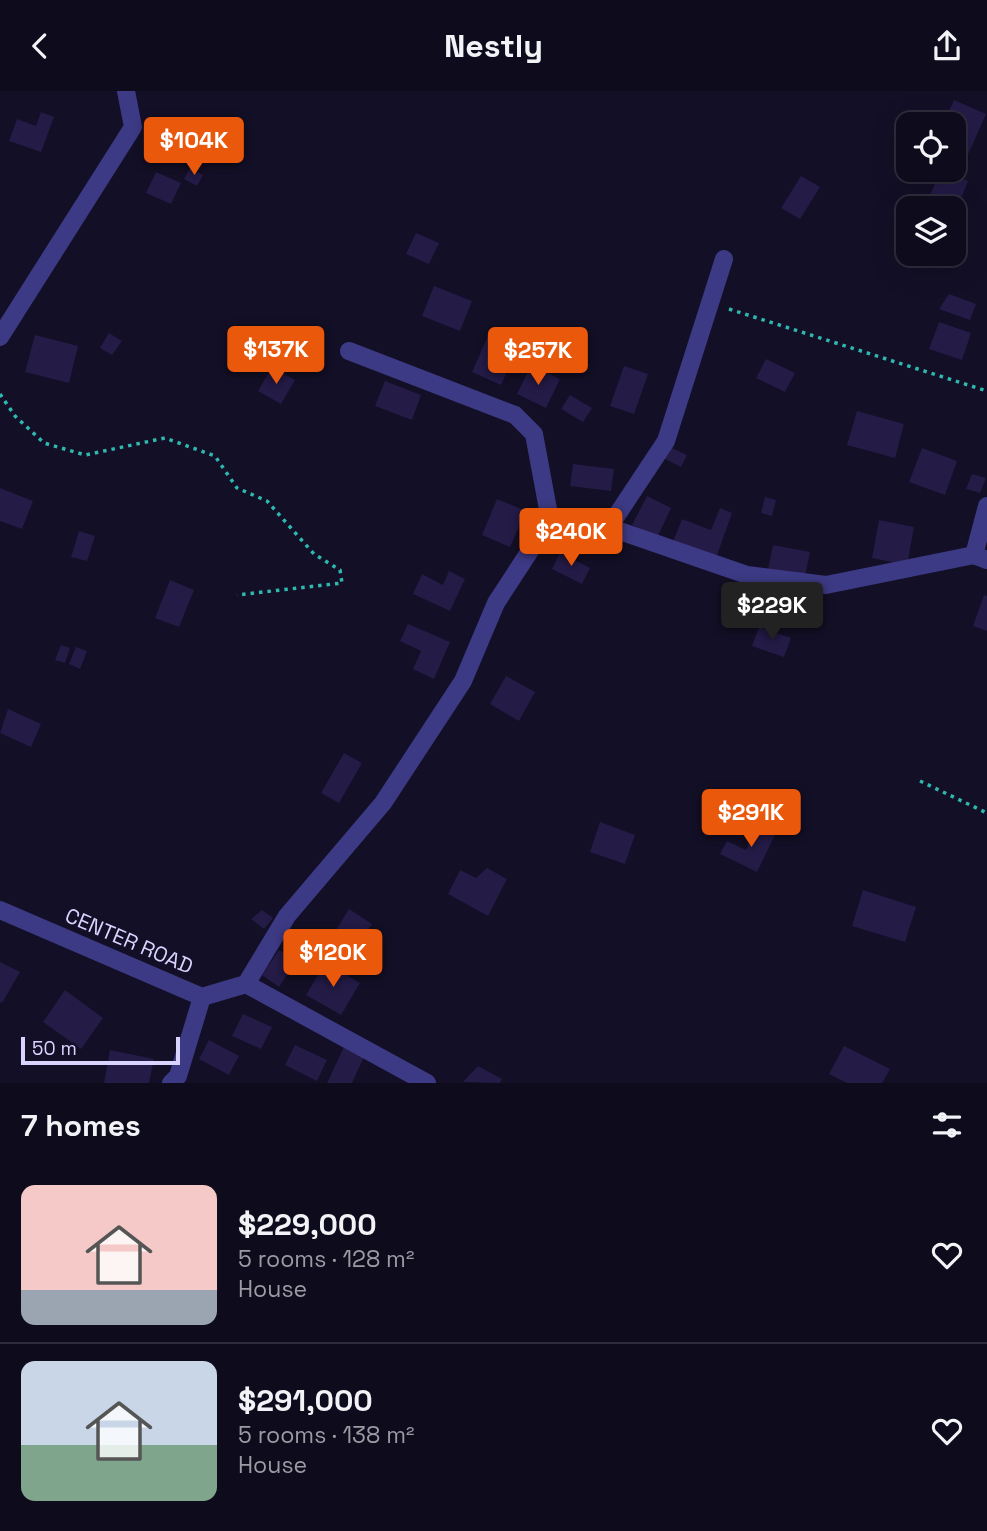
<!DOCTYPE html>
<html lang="en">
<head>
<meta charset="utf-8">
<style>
	:root { --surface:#0e0b1c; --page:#1c1929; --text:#f1f3f6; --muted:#9b9ba3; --line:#2e2b3b; --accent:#ea580c }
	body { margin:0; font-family:"Space Grotesk",sans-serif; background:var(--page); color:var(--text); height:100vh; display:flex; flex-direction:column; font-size:26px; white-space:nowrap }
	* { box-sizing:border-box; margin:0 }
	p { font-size:23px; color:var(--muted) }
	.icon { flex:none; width:38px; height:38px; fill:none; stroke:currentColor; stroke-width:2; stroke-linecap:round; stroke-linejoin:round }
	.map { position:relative; height:992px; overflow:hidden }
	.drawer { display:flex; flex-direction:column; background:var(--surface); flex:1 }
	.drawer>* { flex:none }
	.buttons { position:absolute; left:896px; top:21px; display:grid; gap:14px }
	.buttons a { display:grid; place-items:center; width:70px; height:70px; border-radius:14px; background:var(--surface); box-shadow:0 7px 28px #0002,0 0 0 2px var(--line); font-size:35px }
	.scale { position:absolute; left:21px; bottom:18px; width:159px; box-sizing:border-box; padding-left:7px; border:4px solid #d9d4ff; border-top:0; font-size:19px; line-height:24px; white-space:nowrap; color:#d9d4ff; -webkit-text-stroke:5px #130f26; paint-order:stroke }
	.price { position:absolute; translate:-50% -60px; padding:0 16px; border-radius:7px; background:var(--accent); color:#fff; font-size:23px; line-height:46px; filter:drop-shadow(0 2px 4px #0008) }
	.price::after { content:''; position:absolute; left:50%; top:42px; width:21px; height:16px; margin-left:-10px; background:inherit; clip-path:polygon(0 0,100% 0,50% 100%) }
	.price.on { background:#222; color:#fff }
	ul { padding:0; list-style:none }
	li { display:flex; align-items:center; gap:21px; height:175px; padding:0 21px }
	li+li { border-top:2px solid var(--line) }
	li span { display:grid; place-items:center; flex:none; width:196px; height:140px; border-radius:14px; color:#555 }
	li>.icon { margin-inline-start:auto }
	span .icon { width:84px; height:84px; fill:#fffc; stroke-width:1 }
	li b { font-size:30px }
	h2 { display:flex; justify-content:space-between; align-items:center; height:84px; padding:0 21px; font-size:30px }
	header { display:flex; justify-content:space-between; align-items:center; height:91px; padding:0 21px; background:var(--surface); font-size:32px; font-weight:800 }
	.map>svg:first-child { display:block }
</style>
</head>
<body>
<header><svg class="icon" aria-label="back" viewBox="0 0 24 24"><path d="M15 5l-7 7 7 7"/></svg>Nestly<svg class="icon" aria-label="share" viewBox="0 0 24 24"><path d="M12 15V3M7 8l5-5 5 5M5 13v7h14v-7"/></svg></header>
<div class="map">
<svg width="987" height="992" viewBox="0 0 987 992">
	<rect width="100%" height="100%" fill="#130f26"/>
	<path fill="#241b47" d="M 954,9 L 986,23 L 962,77 L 954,73 L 954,33 L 943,33 Z
		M 41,21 L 54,26 L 41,61 L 9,50 L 17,28 L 36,35 Z
		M 190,77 L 203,84 L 197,95 L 184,88 Z
		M 941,79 L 968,90 L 958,115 L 930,104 Z
		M 156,81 L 181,92 L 171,113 L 146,102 Z
		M 801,85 L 820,96 L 800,128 L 781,117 Z
		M 416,142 L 439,152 L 429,173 L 406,163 Z
		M 434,195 L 472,210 L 460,240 L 422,225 Z
		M 949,203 L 976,213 L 970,229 L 939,218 Z
		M 939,231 L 971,242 L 962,269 L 929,258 Z
		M 109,242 L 122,250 L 112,264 L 100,257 Z
		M 35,244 L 78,255 L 69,292 L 25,281 Z
		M 488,245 L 517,258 L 501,294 L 472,281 Z
		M 766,268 L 795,282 L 785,301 L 756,287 Z
		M 531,274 L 560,288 L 546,317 L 517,303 Z
		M 624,275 L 648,283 L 634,323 L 610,315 Z
		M 272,276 L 295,289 L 281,313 L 258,300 Z
		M 385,290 L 421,304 L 412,329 L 375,315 Z
		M 570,304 L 592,317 L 583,331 L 561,318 Z
		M 857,320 L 904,333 L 895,367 L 847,354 Z
		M 670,356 L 687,364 L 681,376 L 665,368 Z
		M 922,357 L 957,370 L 945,404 L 909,391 Z
		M 573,373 L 614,378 L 611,400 L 570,395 Z
		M 972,383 L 986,387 L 980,402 L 966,398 Z
		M 0,397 L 33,410 L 22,438 L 0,430 Z
		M 647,405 L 671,417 L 657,447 L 632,434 Z
		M 765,406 L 776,409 L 772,425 L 761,422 Z
		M 497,408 L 526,420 L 510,456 L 482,444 Z
		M 720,417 L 732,422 L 716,467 L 673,451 L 682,428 L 711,439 Z
		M 879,429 L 914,436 L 907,474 L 872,467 Z
		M 79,440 L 95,445 L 87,470 L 71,466 Z
		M 773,454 L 810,461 L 805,485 L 768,478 Z
		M 560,462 L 590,477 L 582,493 L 552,478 Z
		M 449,480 L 465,488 L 450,520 L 413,503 L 422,483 L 443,494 Z
		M 170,489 L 194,499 L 179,536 L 155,527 Z
		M 984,504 L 987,505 L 987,540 L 973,535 Z
		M 408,533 L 450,551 L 434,588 L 413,578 L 421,560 L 400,550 Z
		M 759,536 L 791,547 L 784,566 L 752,555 Z
		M 61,554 L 70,557 L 65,572 L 55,569 Z
		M 76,556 L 87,560 L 80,578 L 69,573 Z
		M 506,585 L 535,601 L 519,630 L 490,613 Z
		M 8,618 L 41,633 L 31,656 L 0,642 Z
		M 344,662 L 362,672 L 339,712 L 321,702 Z
		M 600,731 L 635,744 L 625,773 L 590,761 Z
		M 758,733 L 776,742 L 757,781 L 720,763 L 727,750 L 746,759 Z
		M 487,777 L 507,788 L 488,825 L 448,803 L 460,779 L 476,787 Z
		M 863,799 L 916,816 L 905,851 L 852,835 Z
		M 349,818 L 372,833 L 352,863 L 330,849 Z
		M 262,819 L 273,827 L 264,838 L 251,828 Z
		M 279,859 L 296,870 L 279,896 L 262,884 Z
		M 0,871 L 20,881 L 2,912 L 0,911 Z
		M 325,872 L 360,892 L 341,924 L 306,904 Z
		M 65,899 L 103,927 L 81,958 L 43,931 Z
		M 243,923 L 272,936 L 261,958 L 232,945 Z
		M 209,949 L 239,965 L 229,984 L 199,968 Z
		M 295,954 L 327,969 L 317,990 L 285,974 Z
		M 844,955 L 890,978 L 882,992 L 847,992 L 829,983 Z
		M 344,956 L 364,966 L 352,992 L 327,992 Z
		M 110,959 L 154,968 L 149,992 L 104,992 Z
		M 478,975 L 502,988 L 500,992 L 463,991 Z"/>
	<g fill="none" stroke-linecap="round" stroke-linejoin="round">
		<path stroke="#2fb8b0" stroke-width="3.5" stroke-dasharray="3.5 5" stroke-linecap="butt" d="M 729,218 L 987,300
			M 0,303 L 15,325 L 44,352 L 85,364 L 165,347 L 215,365 L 237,397 L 267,410 L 314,463 L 340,479 L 342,492 L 237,504
			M 920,690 L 987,722"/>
		<path stroke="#3d3a85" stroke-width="18" d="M 0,246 L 133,36 L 126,0
			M 349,260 L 515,324 L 534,343 L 550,429
			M 987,415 L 974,464 L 987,469
			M 609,436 L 666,350 L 724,168
			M 0,819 L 202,906 L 246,893 L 427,992
			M 246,893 L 287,825 L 383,712 L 463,590 L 496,512 L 550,429 L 585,428 L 747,484 L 826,494 L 974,464
			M 171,992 L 178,985 L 202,906"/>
	</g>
	<g text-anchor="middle" stroke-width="7" stroke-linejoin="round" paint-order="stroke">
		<g font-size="21" fill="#d9d4ff" stroke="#130f26">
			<text transform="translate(129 850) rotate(23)" y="7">CENTER ROAD</text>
		</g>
	</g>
</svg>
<div class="buttons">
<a><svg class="icon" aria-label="locate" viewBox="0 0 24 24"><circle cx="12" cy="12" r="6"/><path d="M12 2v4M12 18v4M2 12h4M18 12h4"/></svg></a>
<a><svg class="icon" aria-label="layers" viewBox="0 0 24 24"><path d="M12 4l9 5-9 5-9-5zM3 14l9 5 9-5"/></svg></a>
</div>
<div class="scale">50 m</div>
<b class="price" style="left:194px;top:86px">$104K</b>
<b class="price" style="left:276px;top:295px">$137K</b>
<b class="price" style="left:538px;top:296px">$257K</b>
<b class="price" style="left:571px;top:477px">$240K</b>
<b class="price on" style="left:772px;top:551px">$229K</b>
<b class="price" style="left:751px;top:758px">$291K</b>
<b class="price" style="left:333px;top:898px">$120K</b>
</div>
<section class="drawer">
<h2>7 homes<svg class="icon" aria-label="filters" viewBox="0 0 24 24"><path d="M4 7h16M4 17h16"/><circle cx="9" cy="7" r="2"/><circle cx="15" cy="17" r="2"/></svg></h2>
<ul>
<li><span style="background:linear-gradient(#f6c9c9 75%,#9aa5b1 0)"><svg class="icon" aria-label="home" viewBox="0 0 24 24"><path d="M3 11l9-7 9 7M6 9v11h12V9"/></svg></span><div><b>$229,000</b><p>5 rooms · 128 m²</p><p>House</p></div><svg class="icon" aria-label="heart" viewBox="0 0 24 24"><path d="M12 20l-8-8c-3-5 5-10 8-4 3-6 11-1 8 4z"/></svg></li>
<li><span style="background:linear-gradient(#c9d6e8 60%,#7fa58c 0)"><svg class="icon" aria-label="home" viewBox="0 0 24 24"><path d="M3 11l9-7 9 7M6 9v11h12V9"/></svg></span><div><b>$291,000</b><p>5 rooms · 138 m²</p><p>House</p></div><svg class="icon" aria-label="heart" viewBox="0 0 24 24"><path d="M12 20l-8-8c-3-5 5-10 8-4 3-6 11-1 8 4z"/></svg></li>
</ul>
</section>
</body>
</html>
